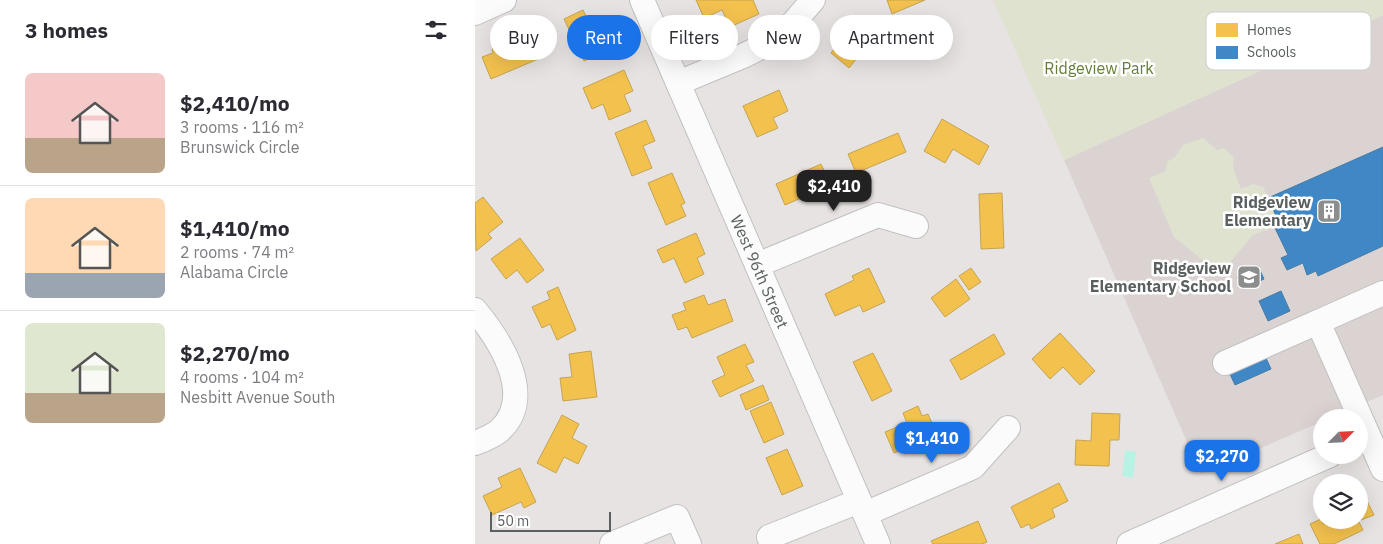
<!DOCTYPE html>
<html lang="en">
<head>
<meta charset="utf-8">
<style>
	:root { --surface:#fff; --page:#f7f7f7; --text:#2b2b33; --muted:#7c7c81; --line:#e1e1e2; --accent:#1a73e8 }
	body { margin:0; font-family:"IBM Plex Sans",sans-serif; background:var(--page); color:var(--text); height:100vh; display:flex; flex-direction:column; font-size:19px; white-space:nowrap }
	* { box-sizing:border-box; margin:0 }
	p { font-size:16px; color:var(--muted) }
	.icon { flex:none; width:28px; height:28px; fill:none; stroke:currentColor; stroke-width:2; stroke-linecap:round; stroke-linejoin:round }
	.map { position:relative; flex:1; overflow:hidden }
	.drawer { display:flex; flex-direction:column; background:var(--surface); width:475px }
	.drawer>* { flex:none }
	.hud { position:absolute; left:15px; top:15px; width:475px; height:45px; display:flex; gap:10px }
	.needle { width:32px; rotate:66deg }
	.fabs { position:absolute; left:838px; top:409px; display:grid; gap:10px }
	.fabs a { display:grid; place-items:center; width:55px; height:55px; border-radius:50%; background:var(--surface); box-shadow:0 5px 20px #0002; font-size:25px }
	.scale { position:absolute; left:15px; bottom:12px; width:121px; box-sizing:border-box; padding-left:5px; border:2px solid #59605f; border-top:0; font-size:14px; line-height:18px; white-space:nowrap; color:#59605f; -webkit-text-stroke:4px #fff; paint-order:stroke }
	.price { position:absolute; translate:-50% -42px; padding:0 11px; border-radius:10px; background:var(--accent); color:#fff; font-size:16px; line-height:32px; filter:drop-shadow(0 1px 2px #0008) }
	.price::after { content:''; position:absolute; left:50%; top:30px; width:15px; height:11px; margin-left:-8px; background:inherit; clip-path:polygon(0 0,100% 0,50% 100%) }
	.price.active { background:#222; color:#fff }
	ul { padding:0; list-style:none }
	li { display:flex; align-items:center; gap:15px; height:125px; padding:0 25px }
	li+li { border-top:1px solid var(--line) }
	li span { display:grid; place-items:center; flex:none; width:140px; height:100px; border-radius:8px; color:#555 }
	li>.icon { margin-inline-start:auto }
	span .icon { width:60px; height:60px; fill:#fffc; stroke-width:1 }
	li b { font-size:21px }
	h2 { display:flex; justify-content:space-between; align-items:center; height:60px; padding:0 25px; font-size:21px }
	.chip { padding:0 18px; border-radius:22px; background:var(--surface); box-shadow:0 5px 20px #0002; font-size:18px; line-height:45px }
	.chip.active { background:var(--accent); color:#fff }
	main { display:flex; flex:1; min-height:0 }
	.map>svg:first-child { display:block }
</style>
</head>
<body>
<main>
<section class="drawer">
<h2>3 homes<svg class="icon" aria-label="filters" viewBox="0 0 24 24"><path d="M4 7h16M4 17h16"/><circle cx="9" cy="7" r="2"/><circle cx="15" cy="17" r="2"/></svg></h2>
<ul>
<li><span style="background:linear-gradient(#f6c9c9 65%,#b9a48a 0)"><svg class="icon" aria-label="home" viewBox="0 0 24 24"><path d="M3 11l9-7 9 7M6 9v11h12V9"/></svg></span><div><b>$2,410/mo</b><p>3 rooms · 116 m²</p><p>Brunswick Circle</p></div></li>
<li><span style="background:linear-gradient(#ffd9b3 75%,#9aa5b1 0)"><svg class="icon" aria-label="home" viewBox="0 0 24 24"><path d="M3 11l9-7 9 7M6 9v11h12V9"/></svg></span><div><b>$1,410/mo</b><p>2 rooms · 74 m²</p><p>Alabama Circle</p></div></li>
<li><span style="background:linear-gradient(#dfe7d0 70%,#b9a48a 0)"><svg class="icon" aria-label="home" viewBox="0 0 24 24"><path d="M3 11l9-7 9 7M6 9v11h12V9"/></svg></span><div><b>$2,270/mo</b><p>4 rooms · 104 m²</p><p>Nesbitt Avenue South</p></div></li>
</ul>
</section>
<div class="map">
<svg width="908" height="544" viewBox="0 0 908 544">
	<rect width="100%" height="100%" fill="#e8e3e3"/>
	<path fill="#dad3d2" d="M 908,15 L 908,395 L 857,417 L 846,418 L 846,422 L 726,474 L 589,160 Z"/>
	<path fill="#dee2cf" d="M 518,0 L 908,0 L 908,15 L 589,160 Z
		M 728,138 L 742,150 L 749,148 L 759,158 L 758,168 L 766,189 L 778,184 L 788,187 L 805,225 L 778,235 L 745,274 L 699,237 L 674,178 L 691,171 L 692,162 L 700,157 L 708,145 Z"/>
	<path fill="#b8f2e4" d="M 650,450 L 661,452 L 658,478 L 647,476 Z"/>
	<path fill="#f2c14e" stroke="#c4a453" d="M 221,0 L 278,0 L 284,14 L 255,27 L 247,10 L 229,18 Z
		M 412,0 L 450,0 L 417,14 Z
		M 108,10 L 119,32 L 130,26 L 140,47 L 109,61 L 89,19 Z
		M 382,21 L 408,42 L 399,53 L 391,47 L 374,68 L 356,53 Z
		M 58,32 L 68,57 L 16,79 L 7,57 L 18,53 L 17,49 Z
		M 149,70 L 158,91 L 149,95 L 156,111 L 134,120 L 128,104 L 117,109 L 108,88 Z
		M 304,90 L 313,111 L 298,118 L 303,128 L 282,137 L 268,106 Z
		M 467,119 L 514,146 L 504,165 L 478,149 L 470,163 L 449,151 Z
		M 171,120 L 180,141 L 168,146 L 177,168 L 157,176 L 140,133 Z
		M 423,133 L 431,152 L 381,173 L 373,154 Z
		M 346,164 L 356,185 L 310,205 L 301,184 Z
		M 197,173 L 210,203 L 206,205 L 211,216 L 191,225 L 173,183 Z
		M 527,193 L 529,248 L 506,249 L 504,194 Z
		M 8,197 L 28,222 L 13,234 L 17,238 L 1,251 L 0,203 Z
		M 221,233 L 230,254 L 222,258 L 229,274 L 210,283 L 199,258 L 188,263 L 182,250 Z
		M 45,238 L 69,270 L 52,283 L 42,270 L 31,279 L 16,259 Z
		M 394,268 L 410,302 L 388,312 L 385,305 L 360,316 L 350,294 L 379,280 L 377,276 Z
		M 496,268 L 506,282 L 494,290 L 484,276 Z
		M 481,279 L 495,299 L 470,317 L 456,298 Z
		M 83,287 L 101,330 L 82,340 L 75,324 L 67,328 L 57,307 L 75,299 L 72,292 Z
		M 229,295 L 233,305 L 250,299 L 258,321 L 217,338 L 212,327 L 203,330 L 197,315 L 211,310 L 208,303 Z
		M 585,333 L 620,371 L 605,385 L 588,367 L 575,379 L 557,359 Z
		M 519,334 L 530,354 L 486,380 L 475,360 Z
		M 270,344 L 279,362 L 271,365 L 279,381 L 245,397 L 237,381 L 250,375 L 242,357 Z
		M 116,351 L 122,397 L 88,401 L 85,378 L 97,377 L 94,354 Z
		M 398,353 L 417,391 L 397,401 L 378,362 Z
		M 288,385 L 294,400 L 271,410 L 265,395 Z
		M 296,402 L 309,434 L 289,443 L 275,411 Z
		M 443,406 L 447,416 L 453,414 L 462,435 L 419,453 L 410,432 L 432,423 L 428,413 Z
		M 617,413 L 645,414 L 644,440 L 635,440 L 634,466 L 600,465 L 601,440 L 616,441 Z
		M 87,415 L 104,424 L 97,438 L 112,446 L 103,464 L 89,457 L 81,473 L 62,463 Z
		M 312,449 L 328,486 L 307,495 L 291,458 Z
		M 45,468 L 61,502 L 49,508 L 46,502 L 17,515 L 8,496 L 27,487 L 23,478 Z
		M 584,483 L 593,501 L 577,509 L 580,517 L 556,529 L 554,524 L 546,528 L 536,507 Z
		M 890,497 L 899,515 L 886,520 L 884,515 L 884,500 Z
		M 846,519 L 848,524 L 856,520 L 883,520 L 888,530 L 859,544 L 845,544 L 835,524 Z
		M 503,521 L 512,542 L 507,544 L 458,544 L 456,541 Z
		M 824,534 L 828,544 L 800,544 Z"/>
	<path fill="#3f88c5" stroke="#477ca6" d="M 908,147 L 908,246 L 843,276 L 841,271 L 832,275 L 828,263 L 812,270 L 806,258 L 813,255 L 800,228 L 805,225 L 793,198 Z
		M 783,266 L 789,279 L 768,289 L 762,277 Z
		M 806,291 L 815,311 L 793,321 L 784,301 Z
		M 784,343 L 796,369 L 760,385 L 748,359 Z"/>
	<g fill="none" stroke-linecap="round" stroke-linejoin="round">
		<g stroke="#c1c1c0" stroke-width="26">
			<g id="minor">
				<path id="s1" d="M 167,0 L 403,544"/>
				<path d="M 0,13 L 29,0"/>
				<path d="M 203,83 L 268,56 L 296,42 L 319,22 L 338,0"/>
				<path d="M 282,265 L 403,215 L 441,226"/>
				<path d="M 908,293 L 843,322 L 908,469"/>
				<path d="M 0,310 C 25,340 62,397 24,431 C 18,436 8,440 0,443"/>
				<path d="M 750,363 L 843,322"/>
				<path d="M 390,514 L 498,467 L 533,428"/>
				<path d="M 294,537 L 384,501"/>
				<path d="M 137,544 L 202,517 L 214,544"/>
				<path d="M 654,544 L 855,455"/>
			</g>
		</g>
		<use href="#minor" stroke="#fcfbfb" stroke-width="24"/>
	</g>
	<defs>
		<g id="building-square" transform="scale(1.25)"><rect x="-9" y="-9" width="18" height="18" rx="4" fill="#8b8e8d" stroke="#fff"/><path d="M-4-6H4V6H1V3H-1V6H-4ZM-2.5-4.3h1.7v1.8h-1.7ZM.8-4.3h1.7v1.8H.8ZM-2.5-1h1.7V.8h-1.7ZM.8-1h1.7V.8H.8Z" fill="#fff"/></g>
		<g id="school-square" transform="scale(1.25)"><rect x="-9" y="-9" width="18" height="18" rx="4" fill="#8b8e8d" stroke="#fff"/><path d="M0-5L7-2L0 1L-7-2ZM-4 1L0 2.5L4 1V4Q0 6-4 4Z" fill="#fff"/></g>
	</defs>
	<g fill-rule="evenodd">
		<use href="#building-square" x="854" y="211"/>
		<use href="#school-square" x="774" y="277"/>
	</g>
	<g text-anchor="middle" stroke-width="5" stroke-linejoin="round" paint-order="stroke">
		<g font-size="16" fill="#647e3a" stroke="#fff">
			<text x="624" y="74">Ridgeview Park</text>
		</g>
		<g font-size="16" font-weight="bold" fill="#59605f" stroke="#fff" text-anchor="end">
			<text x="836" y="208">Ridgeview<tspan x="836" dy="18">Elementary</tspan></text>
			<text x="756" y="274">Ridgeview<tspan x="756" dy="18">Elementary School</tspan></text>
		</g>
		<g font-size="16" fill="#59605f" stroke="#fff">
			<text dy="6" stroke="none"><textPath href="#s1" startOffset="296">West 96th Street</textPath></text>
		</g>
	</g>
	<rect x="731" y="12" width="165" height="58" rx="8" fill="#fff" stroke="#cdcfcf" stroke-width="1"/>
	<rect x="741" y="23" width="22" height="14" fill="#f2c14e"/>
	<rect x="741" y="46" width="22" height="13" fill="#3f88c5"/>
	<g font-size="14" fill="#59605f">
		<text x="772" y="35">Homes</text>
		<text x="772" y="57">Schools</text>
	</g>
</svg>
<div class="fabs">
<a><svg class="needle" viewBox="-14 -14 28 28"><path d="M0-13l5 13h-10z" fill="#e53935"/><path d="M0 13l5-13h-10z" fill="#7c7c81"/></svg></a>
<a><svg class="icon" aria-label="layers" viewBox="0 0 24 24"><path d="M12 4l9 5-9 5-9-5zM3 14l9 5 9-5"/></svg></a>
</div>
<div class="scale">50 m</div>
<b class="price active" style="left:359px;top:212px">$2,410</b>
<b class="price" style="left:457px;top:464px">$1,410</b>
<b class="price" style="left:747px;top:482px">$2,270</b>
<div class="hud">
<a class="chip">Buy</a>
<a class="chip active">Rent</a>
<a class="chip">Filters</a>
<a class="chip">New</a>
<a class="chip">Apartment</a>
</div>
</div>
</main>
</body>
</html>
